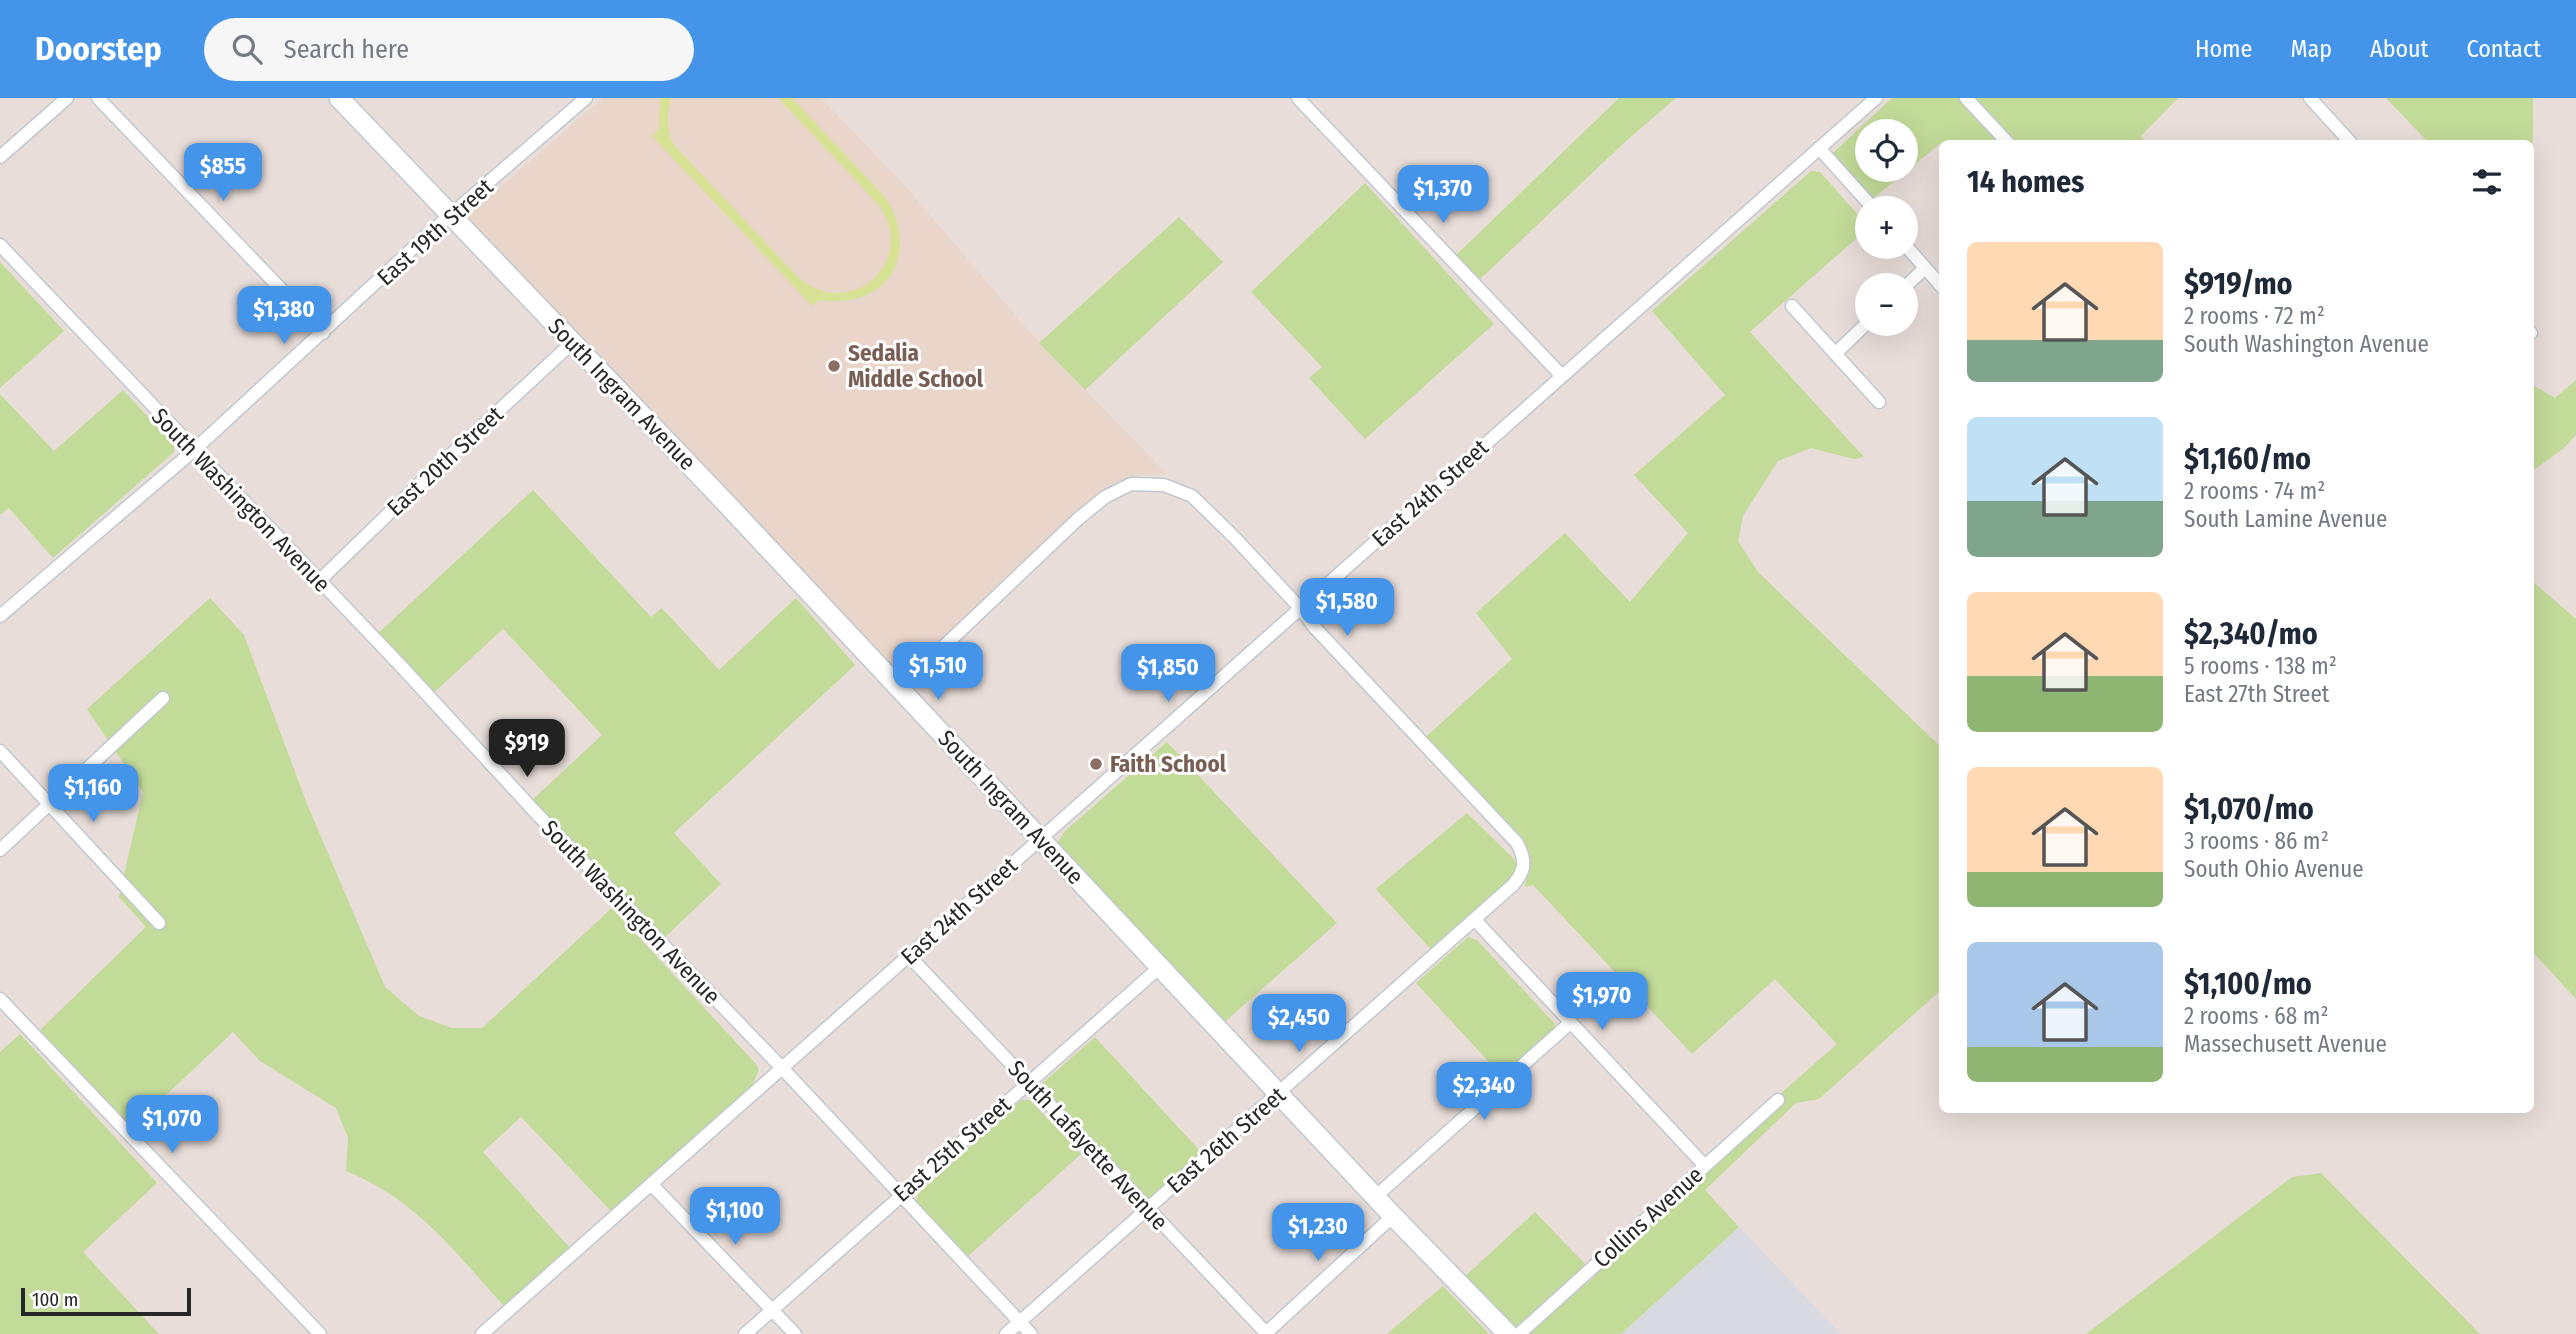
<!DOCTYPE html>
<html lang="en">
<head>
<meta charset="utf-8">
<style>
	:root { --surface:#fff; --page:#f6f6f7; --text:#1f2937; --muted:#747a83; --accent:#4495ea }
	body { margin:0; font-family:"Fira Sans Condensed",sans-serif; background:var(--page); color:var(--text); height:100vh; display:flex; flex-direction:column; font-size:26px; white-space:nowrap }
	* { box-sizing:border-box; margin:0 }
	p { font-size:23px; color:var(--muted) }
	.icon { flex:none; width:38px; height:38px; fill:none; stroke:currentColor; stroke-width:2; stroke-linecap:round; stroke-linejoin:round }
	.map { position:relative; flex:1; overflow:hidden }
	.panel { position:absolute; left:1939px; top:42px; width:595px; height:973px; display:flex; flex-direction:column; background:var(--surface); border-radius:10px; box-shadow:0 7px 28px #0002 }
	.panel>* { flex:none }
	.tools { position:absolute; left:1855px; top:21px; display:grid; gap:14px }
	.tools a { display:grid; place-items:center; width:63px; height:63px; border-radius:50%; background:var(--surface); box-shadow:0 7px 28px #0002; font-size:35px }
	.scale { position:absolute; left:21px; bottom:18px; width:170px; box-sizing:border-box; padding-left:7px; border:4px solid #272727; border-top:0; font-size:19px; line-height:24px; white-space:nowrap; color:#272727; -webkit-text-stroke:5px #fff; paint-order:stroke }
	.price { position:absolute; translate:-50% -60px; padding:0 16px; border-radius:14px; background:var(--accent); color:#fff; font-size:23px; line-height:46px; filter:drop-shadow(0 2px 4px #0008) }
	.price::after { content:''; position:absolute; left:50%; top:42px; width:21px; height:16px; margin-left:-10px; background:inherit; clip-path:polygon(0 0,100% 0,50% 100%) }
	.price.selected { background:#222; color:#fff }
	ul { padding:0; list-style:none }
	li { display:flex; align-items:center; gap:21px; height:175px; padding:0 28px }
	li span { display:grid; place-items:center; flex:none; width:196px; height:140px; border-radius:10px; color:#555 }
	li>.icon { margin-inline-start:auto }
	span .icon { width:84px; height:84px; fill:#fffc; stroke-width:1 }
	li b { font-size:30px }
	h2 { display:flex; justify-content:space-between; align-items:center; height:84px; padding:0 28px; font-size:30px }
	header { display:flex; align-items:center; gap:42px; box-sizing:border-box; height:98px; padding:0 35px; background:var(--accent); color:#fff }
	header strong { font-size:33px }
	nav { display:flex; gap:38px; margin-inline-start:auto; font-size:24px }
	.search { width:490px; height:63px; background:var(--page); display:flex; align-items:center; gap:18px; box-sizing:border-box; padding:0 24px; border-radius:38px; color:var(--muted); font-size:26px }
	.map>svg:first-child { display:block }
</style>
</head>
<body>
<header>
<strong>Doorstep</strong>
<div class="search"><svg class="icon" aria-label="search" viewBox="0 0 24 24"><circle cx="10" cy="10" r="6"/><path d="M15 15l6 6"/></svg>Search here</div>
<nav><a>Home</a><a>Map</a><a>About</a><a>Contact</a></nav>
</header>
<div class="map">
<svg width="2576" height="1236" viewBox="0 0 2576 1236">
	<rect width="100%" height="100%" fill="#e8ddd9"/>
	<path fill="#d9d9e1" d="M 1739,1129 L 1841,1236 L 1621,1236 Z"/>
	<path fill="#e9d5c9" d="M 603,0 L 821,0 L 905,88 L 1039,245 L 1167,376 L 1140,377 L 1109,387 L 900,581 L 466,119 Z"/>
	<path fill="#c3db99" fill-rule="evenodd" d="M 1619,0 L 1676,0 L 1626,43 L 1476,185 L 1452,161 Z
		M 1892,0 L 2178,0 L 2141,38 L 2147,45 L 1941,45 L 1870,103 L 1832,64 L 1833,55 ZM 1867,33 L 1906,33 L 1906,72 L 1867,72 Z
		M 2386,0 L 2533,0 L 2533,43 L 2530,46 L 2429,45 Z
		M 1811,73 L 1820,74 L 1867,127 L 1867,131 L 1750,234 L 1864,359 L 1854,361 L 1811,350 L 1778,363 L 1743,418 L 1738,443 L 1758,474 L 1942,650 L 1942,891 L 1819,1001 L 1796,1005 L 1705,1092 L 1739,1129 L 1621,1236 L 1528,1236 L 1594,1179 L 1599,1169 L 1763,1011 L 1837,946 L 1775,881 L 1692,956 L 1533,787 L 1525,789 L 1528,768 L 1519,749 L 1419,645 L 1512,561 L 1476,515 L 1565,435 L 1630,504 L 1688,435 L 1634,377 L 1725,297 L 1652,213 Z
		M 1365,85 L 1494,226 L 1365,341 L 1309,280 L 1322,269 L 1251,194 Z
		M 1179,119 L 1223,164 L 1085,292 L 1039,245 Z
		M 0,164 L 64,233 L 0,290 Z
		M 2576,282 L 2576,337 L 2564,350 L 2531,374 L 2531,286 L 2555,300 Z
		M 123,292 L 174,347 L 174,354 L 53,460 L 9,410 L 0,417 L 0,296 L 54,353 Z
		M 533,392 L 651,519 L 662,510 L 719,572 L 796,500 L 855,567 L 674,735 L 721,786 L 662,842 L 530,704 L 602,637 L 503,531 L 429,599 L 374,539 Z
		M 2530,481 L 2576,521 L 2576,901 L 2531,852 Z
		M 210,500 L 244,537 L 307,706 L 385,889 L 419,918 L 452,930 L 482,930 L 612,810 L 756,966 L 759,972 L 750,992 L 611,1113 L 521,1019 L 483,1054 L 569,1149 L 504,1208 C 455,1154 416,1101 346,1073 L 348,1040 L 336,1010 L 260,963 L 233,934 L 127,1034 L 34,938 L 146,829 L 119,799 L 143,694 L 87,611 Z
		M 1167,644 L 1337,825 L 1219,929 L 1058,755 L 1058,744 L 1065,733 Z
		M 1467,715 L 1514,761 L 1519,773 L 1513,786 L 1434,855 L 1376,791 Z
		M 1468,839 L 1477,842 L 1555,926 L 1554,934 L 1503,979 L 1416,885 Z
		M 20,936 L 157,1085 L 83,1154 L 159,1236 L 0,1236 L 0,954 Z
		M 1095,939 L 1202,1055 L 1145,1106 L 1037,990 Z
		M 1021,1002 L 1030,1002 L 1081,1056 L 965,1161 L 916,1106 L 918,1096 Z
		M 2321,1075 L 2480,1236 L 2086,1236 L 2292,1079 Z
		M 1535,1114 L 1587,1168 L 1515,1231 L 1460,1183 Z
		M 1443,1188 L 1489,1236 L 1387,1236 Z"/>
	<path fill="#d8e295" d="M 660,0 L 671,0 C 667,16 666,33 674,47 L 797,178 C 848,226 920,164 878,106 L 778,0 L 792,0 L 885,99 C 922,157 887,212 819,202 L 812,208 L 652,38 L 659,31 Z"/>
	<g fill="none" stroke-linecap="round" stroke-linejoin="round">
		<g stroke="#c1c8d0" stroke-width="15">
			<path id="minor" d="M 98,0 L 323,235
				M 1298,0 L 1562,278
				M 1966,0 L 2009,46
				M 2310,0 L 2352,46
				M 1819,50 L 1873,110
				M 0,59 L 67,0
				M 0,147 L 401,568 L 537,716 L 782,970 L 1031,1236
				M 1906,148 L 1942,189
				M 1906,188 L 1925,170
				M 1792,208 L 1879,304
				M 2530,234 L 2531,235
				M 1835,256 L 1867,225
				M 319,483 L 414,391 L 573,244
				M 0,518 L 193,353 L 424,140 L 586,0
				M 899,591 L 1078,421 L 1105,399 L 1131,386 L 1164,387 L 1192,398 L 1234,439 L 1300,510 L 1316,531 L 1517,745 C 1526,762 1526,772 1513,787 L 1006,1236
				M 0,653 L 159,825
				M 0,752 L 163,600
				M 1475,822 L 1705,1068
				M 909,858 L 1267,1236
				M 0,901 L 320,1236
				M 651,1086 L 795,1236
				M 1375,1099 L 1570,925
				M 482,1236 L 1876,0
				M 745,1236 L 1161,868
				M 1265,1236 L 1393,1118
				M 1519,1236 L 1778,1002"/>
		</g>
		<g stroke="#c1c8d0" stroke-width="22">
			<path id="secondary" d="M 339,0 L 723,402 L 1393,1118 L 1508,1236"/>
		</g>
		<use href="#minor" stroke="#fff" stroke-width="12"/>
		<use href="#secondary" stroke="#fff" stroke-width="19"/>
	</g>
	<g fill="#8d6e63" stroke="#fff" stroke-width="2.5">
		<circle cx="834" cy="268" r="7"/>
		<circle cx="1096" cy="666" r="7"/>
	</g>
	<g text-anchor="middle" stroke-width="6" stroke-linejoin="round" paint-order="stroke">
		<g font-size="23" fill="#272727" stroke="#fff">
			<text transform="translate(435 134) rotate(-42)" y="8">East 19th Street</text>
			<text transform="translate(622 296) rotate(46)" y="8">South Ingram Avenue</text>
			<text transform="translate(445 363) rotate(-43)" y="8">East 20th Street</text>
			<text transform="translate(1430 395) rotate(-42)" y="8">East 24th Street</text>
			<text transform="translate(241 402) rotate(46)" y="8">South Washington Avenue</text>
			<text transform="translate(1011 709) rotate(47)" y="8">South Ingram Avenue</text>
			<text transform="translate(959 813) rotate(-42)" y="8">East 24th Street</text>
			<text transform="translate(631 814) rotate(46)" y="8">South Washington Avenue</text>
			<text transform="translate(1226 1042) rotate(-41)" y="8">East 26th Street</text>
			<text transform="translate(1088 1047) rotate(47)" y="8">South Lafayette Avenue</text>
			<text transform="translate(952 1051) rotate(-41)" y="8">East 25th Street</text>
			<text transform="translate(1648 1119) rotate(-42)" y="8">Collins Avenue</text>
		</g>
		<g font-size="23" font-weight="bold" fill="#785e54" stroke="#fff" text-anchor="start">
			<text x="848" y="263">Sedalia<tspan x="848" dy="26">Middle School</tspan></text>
			<text x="1110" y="674">Faith School</text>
		</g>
	</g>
</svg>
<div class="tools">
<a><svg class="icon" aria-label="locate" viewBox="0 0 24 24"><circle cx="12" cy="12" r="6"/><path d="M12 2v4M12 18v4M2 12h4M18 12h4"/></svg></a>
<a>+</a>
<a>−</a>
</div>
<div class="scale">100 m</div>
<b class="price" style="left:223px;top:105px">$855</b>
<b class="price" style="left:1443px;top:127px">$1,370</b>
<b class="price" style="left:284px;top:248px">$1,380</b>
<b class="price" style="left:1347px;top:540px">$1,580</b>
<b class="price" style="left:938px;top:604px">$1,510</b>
<b class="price" style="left:1168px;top:606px">$1,850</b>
<b class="price selected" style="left:527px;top:681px">$919</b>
<b class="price" style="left:93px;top:726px">$1,160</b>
<b class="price" style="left:1602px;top:934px">$1,970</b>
<b class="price" style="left:1299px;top:956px">$2,450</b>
<b class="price" style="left:1484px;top:1024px">$2,340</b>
<b class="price" style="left:172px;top:1057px">$1,070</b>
<b class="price" style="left:735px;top:1149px">$1,100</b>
<b class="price" style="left:1318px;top:1165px">$1,230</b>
<section class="panel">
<h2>14 homes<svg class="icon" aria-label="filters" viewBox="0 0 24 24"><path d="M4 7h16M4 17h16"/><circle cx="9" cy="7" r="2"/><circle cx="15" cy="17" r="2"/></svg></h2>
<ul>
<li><span style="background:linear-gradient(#ffd9b3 70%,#7fa58c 0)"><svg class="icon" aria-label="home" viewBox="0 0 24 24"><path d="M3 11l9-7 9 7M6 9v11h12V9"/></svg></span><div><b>$919/mo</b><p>2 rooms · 72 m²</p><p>South Washington Avenue</p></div></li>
<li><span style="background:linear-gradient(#bfe0f5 60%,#7fa58c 0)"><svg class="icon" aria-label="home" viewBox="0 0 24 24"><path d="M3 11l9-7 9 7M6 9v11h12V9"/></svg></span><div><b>$1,160/mo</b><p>2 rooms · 74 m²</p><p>South Lamine Avenue</p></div></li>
<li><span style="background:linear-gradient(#ffd9b3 60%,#8fb573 0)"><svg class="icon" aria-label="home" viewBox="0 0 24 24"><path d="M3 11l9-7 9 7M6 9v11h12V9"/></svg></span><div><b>$2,340/mo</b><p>5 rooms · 138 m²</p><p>East 27th Street</p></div></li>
<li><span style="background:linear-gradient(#ffd9b3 75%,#8fb573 0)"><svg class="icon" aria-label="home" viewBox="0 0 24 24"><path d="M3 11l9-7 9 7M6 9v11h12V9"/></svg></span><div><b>$1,070/mo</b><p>3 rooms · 86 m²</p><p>South Ohio Avenue</p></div></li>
<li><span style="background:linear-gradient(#a9c7e8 75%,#8fb573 0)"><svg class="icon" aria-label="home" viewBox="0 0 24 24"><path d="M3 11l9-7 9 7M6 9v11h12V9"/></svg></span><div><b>$1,100/mo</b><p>2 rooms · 68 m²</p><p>Massechusett Avenue</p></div></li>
</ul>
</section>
</div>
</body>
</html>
